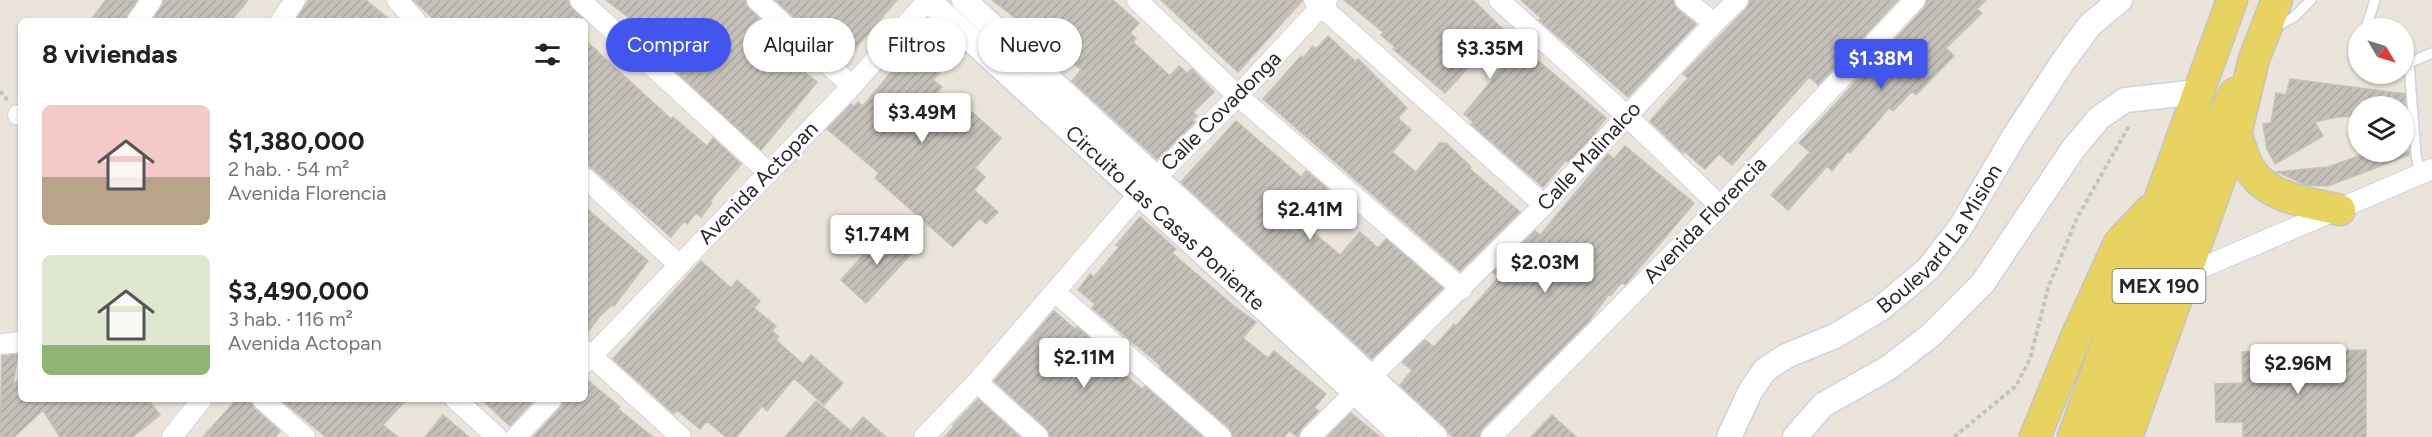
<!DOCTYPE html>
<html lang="es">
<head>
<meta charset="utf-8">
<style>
	:root { --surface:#fff; --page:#f2f2f2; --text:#222; --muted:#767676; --accent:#4255ef }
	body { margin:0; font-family:Figtree,sans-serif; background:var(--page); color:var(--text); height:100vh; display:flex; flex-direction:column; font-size:22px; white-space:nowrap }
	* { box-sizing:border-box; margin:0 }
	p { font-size:20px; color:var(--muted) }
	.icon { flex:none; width:33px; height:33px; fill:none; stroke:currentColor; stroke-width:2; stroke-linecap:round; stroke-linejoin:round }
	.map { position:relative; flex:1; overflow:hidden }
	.panel { position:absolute; left:18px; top:18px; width:570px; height:384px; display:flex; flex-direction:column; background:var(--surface); border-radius:9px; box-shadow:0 2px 4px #0004 }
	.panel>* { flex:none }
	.hud { position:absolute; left:606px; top:18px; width:570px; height:54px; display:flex; gap:12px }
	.needle { width:39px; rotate:128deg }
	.controls { position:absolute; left:2348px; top:18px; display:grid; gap:12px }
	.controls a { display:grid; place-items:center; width:66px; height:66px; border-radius:50%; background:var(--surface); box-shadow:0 2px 4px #0004; font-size:30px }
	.price { position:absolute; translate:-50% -51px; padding:0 14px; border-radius:6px; background:#fff; color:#222; font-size:20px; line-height:39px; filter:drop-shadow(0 2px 3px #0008) }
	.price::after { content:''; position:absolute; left:50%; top:36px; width:18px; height:14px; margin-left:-9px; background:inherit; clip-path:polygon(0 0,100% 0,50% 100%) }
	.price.on { background:var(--accent); color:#fff }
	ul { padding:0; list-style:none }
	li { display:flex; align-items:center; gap:18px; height:150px; padding:0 24px }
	li span { display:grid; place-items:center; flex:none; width:168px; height:120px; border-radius:9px; color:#555 }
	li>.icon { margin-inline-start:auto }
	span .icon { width:72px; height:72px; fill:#fffc; stroke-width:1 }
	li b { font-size:26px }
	h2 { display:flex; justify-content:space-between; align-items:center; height:72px; padding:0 24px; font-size:26px }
	.chip { padding:0 21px; border-radius:27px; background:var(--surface); box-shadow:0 2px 4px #0004; font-size:21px; line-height:54px }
	.chip.on { background:var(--accent); color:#fff }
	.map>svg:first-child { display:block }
</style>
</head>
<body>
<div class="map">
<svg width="2432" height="437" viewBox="0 0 2432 437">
	<defs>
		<pattern id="building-hatch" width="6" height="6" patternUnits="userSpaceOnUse" patternTransform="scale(1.5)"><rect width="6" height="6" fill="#c5c1ba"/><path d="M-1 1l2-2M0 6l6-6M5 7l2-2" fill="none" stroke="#a9a6a0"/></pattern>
	</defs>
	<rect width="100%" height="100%" fill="#eae4da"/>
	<path fill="url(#building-hatch)" stroke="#c5c0b4" stroke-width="1.5" d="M 106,0 L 137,0 L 125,21 L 90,21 Z
		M 164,0 L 248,0 L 231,21 L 152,21 Z
		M 309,0 L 366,0 L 391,21 L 295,21 Z
		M 413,0 L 568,0 L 572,8 L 582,18 L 579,21 L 436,21 Z
		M 606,0 L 745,0 L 749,8 L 761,20 L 755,27 L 770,39 L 768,42 L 817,82 L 761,150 L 623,23 L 628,17 Z
		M 775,0 L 897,0 L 844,62 Z
		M 992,0 L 1113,0 L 1139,23 L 1130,33 L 1136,38 L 1133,42 L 1170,76 L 1179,66 L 1187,73 L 1192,69 L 1214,92 L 1193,112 L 1197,116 L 1192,120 L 1195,122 L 1157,159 L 1072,81 L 1081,70 L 1056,47 L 1047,57 L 1020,33 L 1026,26 Z
		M 1161,0 L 1302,0 L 1302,1 L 1238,72 Z
		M 1344,0 L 1473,0 L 1518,44 L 1606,118 L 1590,139 L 1568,162 L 1566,160 L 1543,187 L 1471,124 L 1473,122 L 1464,114 L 1507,62 L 1488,46 L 1445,93 L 1393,49 L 1395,47 L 1381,35 L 1383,32 Z
		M 1521,0 L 1673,0 L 1677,9 L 1696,24 L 1628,97 L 1539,20 L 1541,18 Z
		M 1750,0 L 1898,0 L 1818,85 L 1809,77 L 1732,165 L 1719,154 L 1705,169 L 1684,151 L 1683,153 L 1650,121 L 1688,78 L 1683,74 L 1746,9 Z
		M 1927,0 L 1986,0 L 1977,9 L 1982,13 L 1946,48 L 1954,56 L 1916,95 L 1912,91 L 1893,111 L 1889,108 L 1850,153 L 1848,151 L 1832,171 L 1827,166 L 1788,210 L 1771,195 L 1810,152 L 1799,143 L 1924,8 Z
		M 938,28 L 960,49 L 933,80 L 942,87 L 925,106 L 954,132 L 972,112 L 1001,138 L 975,168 L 985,177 L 974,190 L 998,212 L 986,224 L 980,218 L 953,247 L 875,178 L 879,173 L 827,129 L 851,104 L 854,107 L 858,102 L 863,106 L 905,56 L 910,60 Z
		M 1328,36 L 1356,62 L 1358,59 L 1407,108 L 1398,118 L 1411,130 L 1392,152 L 1416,172 L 1440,143 L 1446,143 L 1471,167 L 1470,169 L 1520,212 L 1460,271 L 1263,99 L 1301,56 L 1303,58 L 1313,46 L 1316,49 Z
		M 585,40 L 671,119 L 673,117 L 707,146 L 713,138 L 741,164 L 710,201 L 712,203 L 701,217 L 696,213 L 687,224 L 684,221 L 671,237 L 585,162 Z
		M 2290,79 L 2405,94 L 2405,106 L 2358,106 L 2358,116 L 2336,117 L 2315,122 L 2323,136 L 2275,164 L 2267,149 L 2263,124 L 2271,123 L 2276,93 L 2286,95 Z
		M 1236,121 L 1301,177 L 1306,171 L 1327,188 L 1321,195 L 1337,209 L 1314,233 L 1340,255 L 1360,232 L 1378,248 L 1386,239 L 1443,288 L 1372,359 L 1181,182 Z
		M 1625,146 L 1694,203 L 1625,285 L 1622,282 L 1611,295 L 1609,294 L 1589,321 L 1482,429 L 1479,437 L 1453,437 L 1400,385 L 1412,370 L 1402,362 L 1425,340 L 1434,347 L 1454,324 L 1456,326 L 1499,277 L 1493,272 L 1535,231 L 1540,235 L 1608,154 L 1614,159 Z
		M 2370,152 L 2409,152 L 2409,155 L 2328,186 L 2306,185 L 2277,172 L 2328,167 Z
		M 585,207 L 648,261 L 614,306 L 612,305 L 600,316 L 585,335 Z
		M 1140,217 L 1176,249 L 1172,253 L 1235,307 L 1256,322 L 1243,338 L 1268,358 L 1274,351 L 1326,394 L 1314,408 L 1319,411 L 1302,428 L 1298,437 L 1289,431 L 1284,437 L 1233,437 L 1229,428 L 1160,368 L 1161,366 L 1092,308 L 1095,304 L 1078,290 L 1090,274 L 1094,277 L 1119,247 L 1116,245 Z
		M 887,229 L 913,252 L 866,303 L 841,280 Z
		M 701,261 L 731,288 L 737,280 L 760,301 L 754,308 L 776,326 L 772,331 L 779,337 L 776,340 L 803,364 L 811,355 L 843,383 L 824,405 L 794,378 L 767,411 L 762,406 L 736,437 L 726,437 L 707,421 L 700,429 L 677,410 L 674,414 L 613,359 Z
		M 1054,311 L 1075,329 L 1077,327 L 1120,364 L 1117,368 L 1142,389 L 1145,386 L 1203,437 L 1050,437 L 1046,428 L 994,381 Z
		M 2366,350 L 2366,437 L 2243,437 L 2243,422 L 2216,422 L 2215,384 L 2243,383 L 2242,352 Z
		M 18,354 L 13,384 L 19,379 L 21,399 L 148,399 L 160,415 L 132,437 L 60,437 L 43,410 L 14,437 L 0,437 L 2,356 Z
		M 585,378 L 620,407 L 618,409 L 653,437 L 533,437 L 561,407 L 564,399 L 585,399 Z
		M 237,399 L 250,399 L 254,408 L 280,431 L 275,437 L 203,437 Z
		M 280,399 L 407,399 L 383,425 L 398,437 L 326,437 Z
		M 481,399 L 535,399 L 510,426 Z
		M 978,399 L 1020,437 L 945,437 L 954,426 L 953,425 Z
		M 816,401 L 851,431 L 863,417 L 886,437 L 785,437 Z
		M 1351,413 L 1380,437 L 1327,437 Z
		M 443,415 L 469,437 L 425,437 Z
		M 1552,415 L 1576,437 L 1531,437 Z"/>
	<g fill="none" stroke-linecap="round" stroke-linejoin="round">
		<g stroke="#d0d2e1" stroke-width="12">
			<path id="service" d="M 2275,27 L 2294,17 L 2311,0
				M 2366,28 L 2375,0
				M 2404,65 L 2432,53
				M 2409,65 L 2416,154 L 2420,174"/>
		</g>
		<g stroke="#d0d2e1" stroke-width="22">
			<path id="minor" d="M 397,0 L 416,21
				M 580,0 L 769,173
				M 757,0 L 852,86
				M 1137,0 L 1238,96 L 1462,289
				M 1314,0 L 1544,205
				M 1499,0 L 1627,116 L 1720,206
				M 1685,0 L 1714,23
				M 137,21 L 152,0
				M 281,21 L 295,0
				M 18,115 L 21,115
				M 585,178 L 679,265
				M 2187,274 L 2432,169
				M 1055,292 L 1221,437
				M 0,344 L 21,342
				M 585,350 L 681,437
				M 585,363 L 852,86 L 928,0
				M 977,382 L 1038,437
				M 262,399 L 305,437
				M 455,399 L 497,437
				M 172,437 L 202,399
				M 516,437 L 552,399
				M 924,437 L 977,382 L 1138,195 L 1238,96 L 1327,0
				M 1310,437 L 1544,205 L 1714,23 L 1738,0
				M 1491,437 L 1720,206 L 1915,0"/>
		</g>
		<g stroke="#d0d2e1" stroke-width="27">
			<g id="tertiary">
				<path id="s1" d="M 928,0 L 1404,437"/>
				<path d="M 964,0 L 1435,437"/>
				<path id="s2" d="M 1729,437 L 1751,390 L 1765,370 L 1786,356 L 1835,336 L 1880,309 L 1928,269 L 1960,228 L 2013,138 L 2064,60 L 2090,25 L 2120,0"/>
				<path d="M 1795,437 L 1823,405 L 1888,368 L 1931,335 L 1983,283 L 2073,149 L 2099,118 L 2125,100 L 2199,92"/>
			</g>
		</g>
		<g stroke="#c3c3c3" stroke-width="33">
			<path id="primary" d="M 2236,134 C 2240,144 2243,155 2247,164 C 2264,199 2308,202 2340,210
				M 2035,437 L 2076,337 L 2119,243 L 2150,210
				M 2073,437 L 2232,0
				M 2104,437 L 2212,135 L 2235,93
				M 2127,437 L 2236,134 L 2254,59 L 2277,0"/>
		</g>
		<path stroke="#c3c3c3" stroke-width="4" stroke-dasharray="4.5 3" stroke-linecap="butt" d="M 0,91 L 9,102
			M 1954,437 L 2016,386 L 2030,359 L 2048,288 L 2077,218 L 2130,124"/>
		<use href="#service" stroke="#fff" stroke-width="9"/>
		<use href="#minor" stroke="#fff" stroke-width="20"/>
		<use href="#tertiary" stroke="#fff" stroke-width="24"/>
		<use href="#primary" stroke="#e8d361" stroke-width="30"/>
	</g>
	<g text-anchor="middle" stroke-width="5" stroke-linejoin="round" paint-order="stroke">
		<rect fill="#fff" stroke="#686868" stroke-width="1.5" x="2112.5" y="269" width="93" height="34" rx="4.5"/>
		<g font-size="20" font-weight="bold" fill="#282828">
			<text x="2159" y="293">MEX 190</text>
		</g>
		<g font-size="21" fill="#282828" stroke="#fff">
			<text transform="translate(1221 111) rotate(-45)" y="7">Calle Covadonga</text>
			<text transform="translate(1589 156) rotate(-47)" y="7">Calle Malinalco</text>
			<text transform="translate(758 183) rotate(-46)" y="7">Avenida Actopan</text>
			<text dy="7" stroke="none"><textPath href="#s1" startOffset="322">Circuito Las Casas Poniente</textPath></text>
			<text transform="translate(1705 220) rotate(-46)" y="7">Avenida Florencia</text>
			<text dy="7" stroke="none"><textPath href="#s2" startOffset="300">Boulevard La Mision</textPath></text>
		</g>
	</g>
</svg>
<div class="controls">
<a><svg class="needle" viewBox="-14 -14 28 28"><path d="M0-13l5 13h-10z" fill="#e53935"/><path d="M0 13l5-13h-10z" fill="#767676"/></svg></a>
<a><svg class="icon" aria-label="layers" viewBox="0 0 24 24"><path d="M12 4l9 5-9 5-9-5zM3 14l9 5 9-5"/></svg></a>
</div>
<b class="price" style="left:1490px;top:80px">$3.35M</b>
<b class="price on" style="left:1881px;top:90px">$1.38M</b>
<b class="price" style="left:922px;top:144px">$3.49M</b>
<b class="price" style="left:1310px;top:241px">$2.41M</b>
<b class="price" style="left:877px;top:266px">$1.74M</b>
<b class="price" style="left:1545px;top:294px">$2.03M</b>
<b class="price" style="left:1084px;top:389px">$2.11M</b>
<b class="price" style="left:2298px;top:395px">$2.96M</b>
<div class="hud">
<a class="chip on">Comprar</a>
<a class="chip">Alquilar</a>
<a class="chip">Filtros</a>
<a class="chip">Nuevo</a>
</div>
<section class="panel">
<h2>8 viviendas<svg class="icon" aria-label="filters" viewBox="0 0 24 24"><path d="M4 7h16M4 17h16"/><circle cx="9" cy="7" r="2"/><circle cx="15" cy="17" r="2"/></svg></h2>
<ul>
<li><span style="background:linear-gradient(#f6c9c9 60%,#b9a48a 0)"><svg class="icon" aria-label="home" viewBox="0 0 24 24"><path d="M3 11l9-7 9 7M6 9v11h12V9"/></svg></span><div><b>$1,380,000</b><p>2 hab. · 54 m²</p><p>Avenida Florencia</p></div></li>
<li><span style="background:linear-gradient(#dfe7d0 75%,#8fb573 0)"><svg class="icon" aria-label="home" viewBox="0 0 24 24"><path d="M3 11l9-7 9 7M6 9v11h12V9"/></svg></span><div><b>$3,490,000</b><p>3 hab. · 116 m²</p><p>Avenida Actopan</p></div></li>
</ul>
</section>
</div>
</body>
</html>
